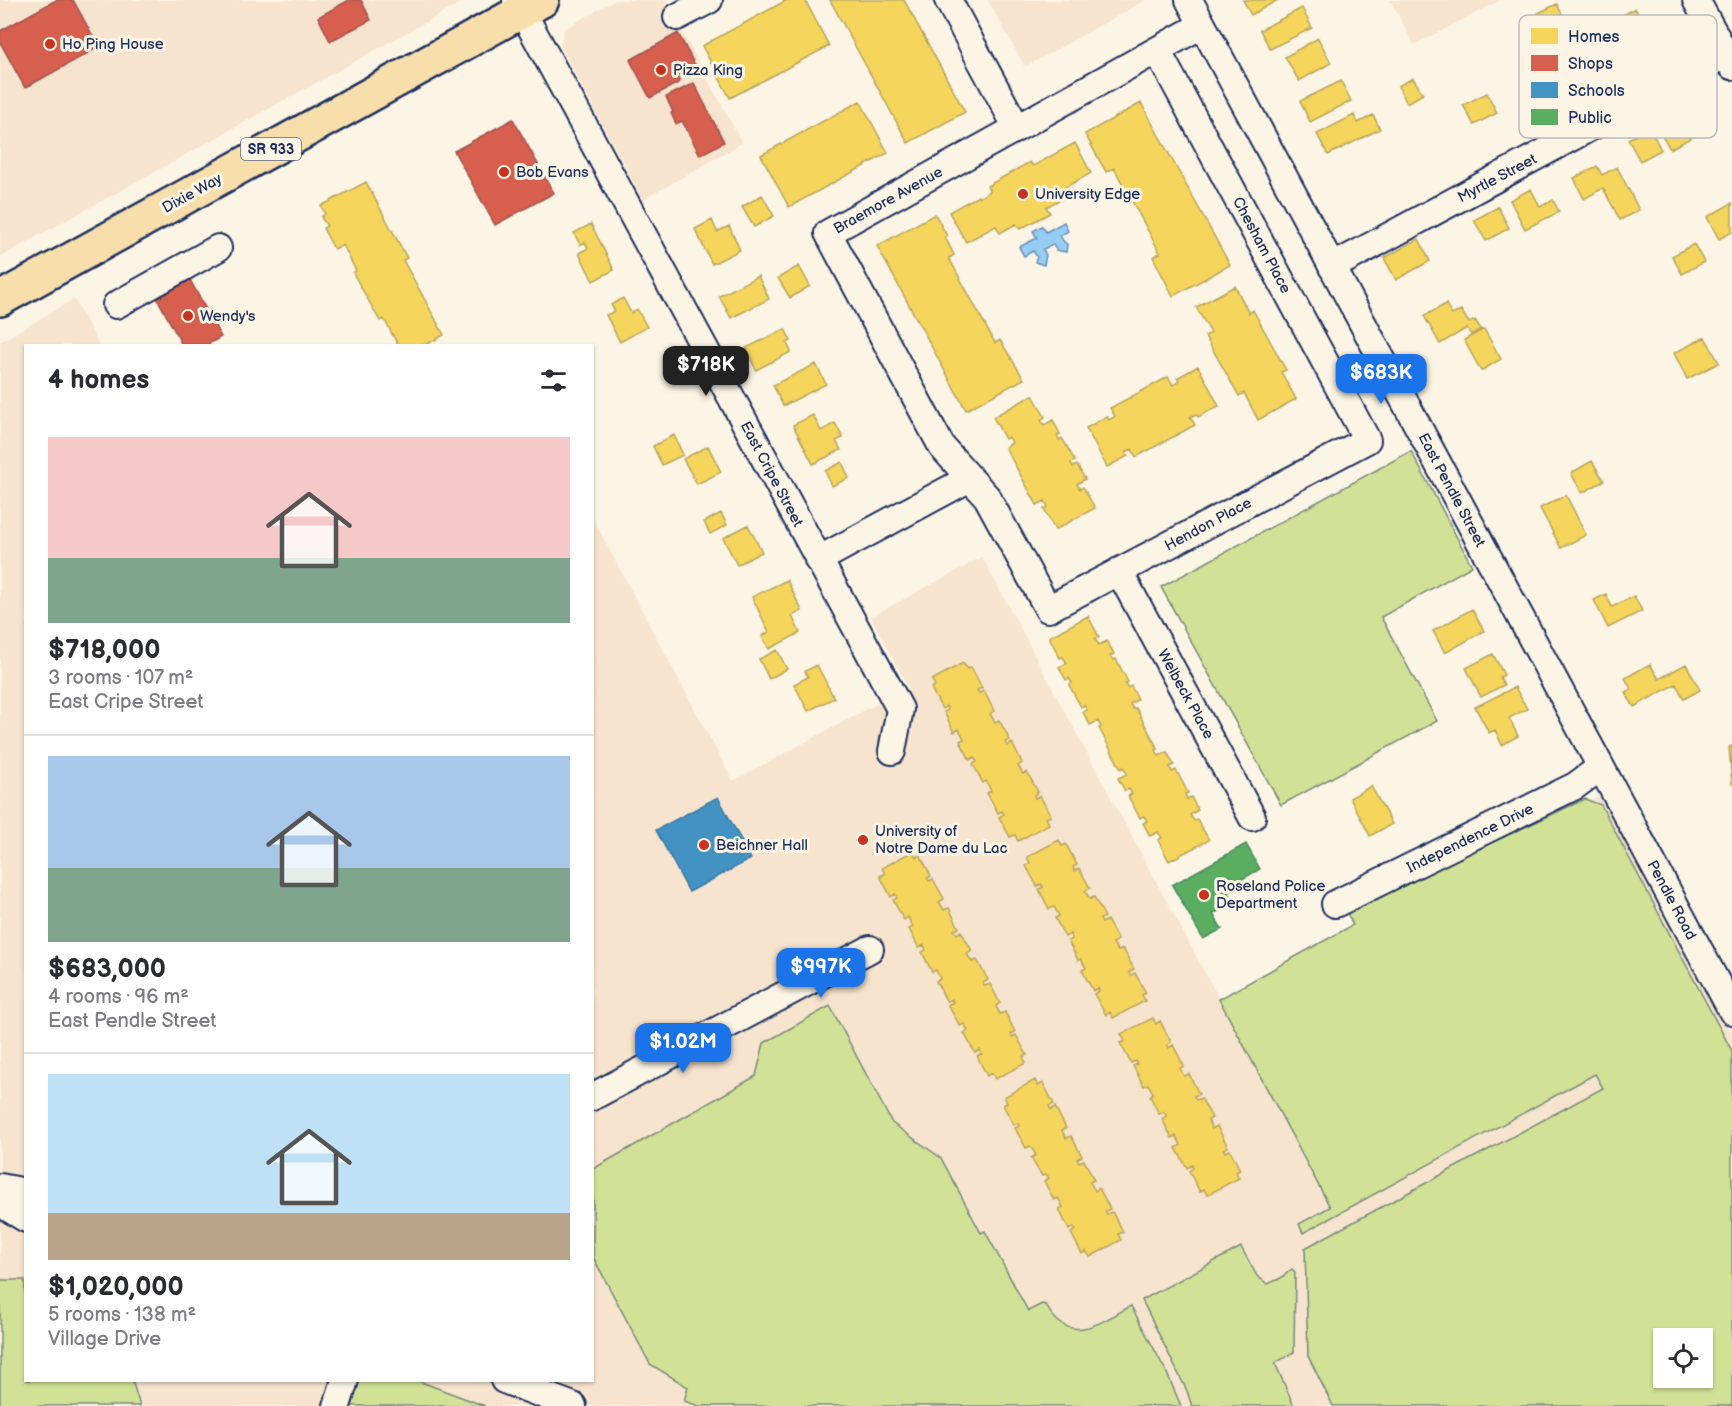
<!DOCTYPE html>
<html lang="en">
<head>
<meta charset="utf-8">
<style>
	:root { --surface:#fff; --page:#f7f7f7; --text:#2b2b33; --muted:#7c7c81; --line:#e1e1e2; --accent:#1a73e8 }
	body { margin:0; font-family:"Balsamiq Sans",sans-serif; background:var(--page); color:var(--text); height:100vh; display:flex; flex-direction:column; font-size:22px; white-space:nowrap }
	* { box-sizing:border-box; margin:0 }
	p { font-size:20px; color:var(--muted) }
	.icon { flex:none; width:33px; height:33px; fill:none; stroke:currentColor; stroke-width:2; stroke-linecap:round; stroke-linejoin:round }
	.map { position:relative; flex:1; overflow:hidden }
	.drawer { position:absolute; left:24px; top:344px; width:570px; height:1038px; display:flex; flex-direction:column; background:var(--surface); border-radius:0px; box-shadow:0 2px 4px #0004 }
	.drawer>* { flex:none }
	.controls { position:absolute; left:1653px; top:1328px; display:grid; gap:12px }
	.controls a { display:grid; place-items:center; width:60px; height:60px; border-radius:0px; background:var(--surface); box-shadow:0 2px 4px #0004; font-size:30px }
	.price { position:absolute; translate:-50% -51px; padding:0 14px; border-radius:12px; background:var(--accent); color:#fff; font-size:20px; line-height:39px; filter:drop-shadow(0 2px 3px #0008) }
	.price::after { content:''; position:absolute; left:50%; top:36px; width:18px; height:14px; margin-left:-9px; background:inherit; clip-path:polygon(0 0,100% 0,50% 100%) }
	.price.active { background:#222; color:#fff }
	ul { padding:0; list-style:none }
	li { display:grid; align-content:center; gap:12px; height:318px; padding:0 24px }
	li+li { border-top:2px solid var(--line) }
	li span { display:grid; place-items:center; height:186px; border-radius:0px; color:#555 }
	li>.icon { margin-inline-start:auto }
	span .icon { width:108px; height:108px; fill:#fffc; stroke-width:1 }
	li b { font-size:26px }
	h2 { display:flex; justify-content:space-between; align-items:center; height:72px; padding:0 24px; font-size:26px }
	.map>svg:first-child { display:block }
</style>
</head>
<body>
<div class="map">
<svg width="1732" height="1406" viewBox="0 0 1732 1406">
	<rect width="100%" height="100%" fill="#fcf5e5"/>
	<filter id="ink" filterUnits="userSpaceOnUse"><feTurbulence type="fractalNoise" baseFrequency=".0167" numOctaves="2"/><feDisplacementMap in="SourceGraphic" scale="12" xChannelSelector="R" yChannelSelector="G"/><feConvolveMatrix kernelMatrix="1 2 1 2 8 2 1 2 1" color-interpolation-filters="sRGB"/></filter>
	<g filter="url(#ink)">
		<path fill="#f6e4ce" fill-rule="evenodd" d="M 0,0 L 466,0 L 0,257 Z
			M 615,0 L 665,0 L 742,143 L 643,200 L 560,46 L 564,29 Z
			M 988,0 L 1146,0 L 1025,67 Z
			M 1390,0 L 1501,0 L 1414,45 Z
			M 74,299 L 99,345 L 26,345 L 26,1380 L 592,1380 L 593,519 L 733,781 L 908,687 L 871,617 L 982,557 L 1219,999 L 1347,928 L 1604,794 L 1732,1034 L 1732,1406 L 0,1406 L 0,342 ZM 1664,1338 L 1702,1338 L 1702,1377 L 1664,1377 Z"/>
		<path fill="#d1e296" stroke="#76887a" stroke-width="1.5" fill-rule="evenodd" d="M 1411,451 L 1472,566 L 1381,617 L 1437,721 L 1281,805 L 1161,587 Z
			M 1585,799 L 1601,805 L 1732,1051 L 1732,1406 L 1333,1406 L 1308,1356 L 1305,1248 L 1603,1088 L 1595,1074 L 1303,1233 L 1299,1224 L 1330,1207 L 1219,999 L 1353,925 L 1347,913 L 1429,872 ZM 1664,1338 L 1702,1338 L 1702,1377 L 1664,1377 Z
			M 830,1006 L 892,1123 L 941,1158 L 981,1233 L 985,1231 L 1028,1311 L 1042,1304 L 1046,1305 C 1068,1348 1101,1322 1131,1306 L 1166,1371 L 1181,1406 L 699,1406 L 684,1401 L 688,1387 L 650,1364 L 593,1257 L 593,1169 L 756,1076 L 764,1043 Z
			M 1241,1247 L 1257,1276 L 1268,1284 L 1281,1278 L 1292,1269 L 1295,1272 L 1294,1352 L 1275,1363 L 1294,1406 L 1192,1406 L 1187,1391 L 1142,1300 Z
			M 0,1280 L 25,1280 L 26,1380 L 132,1380 L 140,1406 L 0,1406 Z
			M 360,1380 L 416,1380 L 485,1406 L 350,1406 Z"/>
		<path fill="#97cdf5" stroke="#658eb9" stroke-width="1.5" d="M 1064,222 L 1068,231 L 1060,236 L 1064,242 L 1067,244 L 1066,252 L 1056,250 L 1053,244 L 1043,249 L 1046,255 L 1044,265 L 1035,262 L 1037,257 L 1033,251 L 1024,256 L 1019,247 L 1037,238 L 1033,231 L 1042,226 L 1046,232 Z"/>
		<path fill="#f6d55c" stroke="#b4a35d" stroke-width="1.5" d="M 787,0 L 805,0 L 829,46 L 730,98 L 702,46 Z
			M 830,0 L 904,0 L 965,112 L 908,143 Z
			M 1243,0 L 1278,0 L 1251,15 Z
			M 1557,4 L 1566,22 L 1547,32 L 1538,13 Z
			M 1302,8 L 1312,28 L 1270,49 L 1260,30 Z
			M 1635,8 L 1643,23 L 1621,36 L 1613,21 Z
			M 1318,38 L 1331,63 L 1299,81 L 1285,57 Z
			M 1413,78 L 1423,94 L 1407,103 L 1398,86 Z
			M 1341,81 L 1351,101 L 1310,122 L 1300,101 Z
			M 1698,91 L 1709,111 L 1698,117 L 1706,130 L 1670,149 L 1652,117 Z
			M 1487,93 L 1497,113 L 1474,125 L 1463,105 Z
			M 860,101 L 888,153 L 789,207 L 761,155 Z
			M 1141,103 L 1230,265 L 1173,296 L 1153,257 L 1160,253 L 1114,168 L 1106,172 L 1085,134 Z
			M 1354,115 L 1358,123 L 1373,115 L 1380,129 L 1328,155 L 1317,134 Z
			M 1650,128 L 1661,150 L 1640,161 L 1628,139 Z
			M 1075,143 L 1091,173 L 1059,191 L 1063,198 L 1046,207 L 1050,213 L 1020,229 L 1016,224 L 1000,233 L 996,226 L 966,242 L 949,212 L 978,196 L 979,198 L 990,191 L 987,186 L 1030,162 L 1033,166 Z
			M 1597,166 L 1602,175 L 1617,167 L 1639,210 L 1620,220 L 1603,188 L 1584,199 L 1574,178 Z
			M 366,182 L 407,258 L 403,260 L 444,335 L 425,345 L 398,345 L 384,319 L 380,321 L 353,273 L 356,271 L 343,245 L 334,249 L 323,228 L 327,226 L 321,217 L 325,214 L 321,206 Z
			M 1531,189 L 1540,207 L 1553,200 L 1559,212 L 1525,229 L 1510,200 Z
			M 762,195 L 774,216 L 754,227 L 742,207 Z
			M 1732,203 L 1732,232 L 1719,239 L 1707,217 Z
			M 1498,207 L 1509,228 L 1486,241 L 1474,220 Z
			M 935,214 L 947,236 L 945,237 L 954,255 L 949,258 L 995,343 L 1000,340 L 1024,379 L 966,410 L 877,246 Z
			M 712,220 L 717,232 L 729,226 L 740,250 L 712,264 L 695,229 Z
			M 591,224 L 614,270 L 593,281 L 579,253 L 588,248 L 585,242 L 580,245 L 574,233 Z
			M 1419,239 L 1430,261 L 1396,280 L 1384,258 Z
			M 1694,244 L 1704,262 L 1682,274 L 1672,256 Z
			M 799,266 L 810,286 L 790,298 L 778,278 Z
			M 758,276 L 769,299 L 731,318 L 719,296 Z
			M 1235,286 L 1249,313 L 1253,310 L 1286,370 L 1281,372 L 1296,399 L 1258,420 L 1244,393 L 1239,396 L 1205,336 L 1211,333 L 1196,307 Z
			M 623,298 L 631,313 L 637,309 L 647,327 L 620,342 L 606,315 L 615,311 L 611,305 Z
			M 1446,304 L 1452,315 L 1461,310 L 1469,323 L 1475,320 L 1481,329 L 1471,335 L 1467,328 L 1440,344 L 1424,316 Z
			M 785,329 L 791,341 L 787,343 L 791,352 L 756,370 L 746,348 Z
			M 1484,329 L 1501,359 L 1481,371 L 1464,340 Z
			M 1705,337 L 1719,363 L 1687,379 L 1674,353 Z
			M 816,364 L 826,384 L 783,406 L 773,385 Z
			M 1198,366 L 1219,406 L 1198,417 L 1196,414 L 1190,417 L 1195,425 L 1136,457 L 1132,449 L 1126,452 L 1128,456 L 1107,467 L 1086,428 L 1107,416 L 1109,420 L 1115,416 L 1110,408 L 1168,377 L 1173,385 L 1179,381 L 1177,378 Z
			M 1033,395 L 1045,417 L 1041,420 L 1044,425 L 1053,420 L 1060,434 L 1057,435 L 1059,440 L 1062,438 L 1075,461 L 1071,463 L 1073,467 L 1077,465 L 1085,479 L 1077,484 L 1080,489 L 1083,487 L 1095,508 L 1055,530 L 1044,509 L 1048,507 L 1045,501 L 1037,505 L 1005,447 L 1012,443 L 1009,437 L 1005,439 L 993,417 Z
			M 813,415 L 821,431 L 835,423 L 843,438 L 836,441 L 841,450 L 813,464 L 793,425 Z
			M 674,435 L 683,455 L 662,465 L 653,446 Z
			M 708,446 L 721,472 L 697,484 L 683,459 Z
			M 1592,461 L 1604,481 L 1582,493 L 1571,473 Z
			M 842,462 L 849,478 L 832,486 L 825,471 Z
			M 1566,495 L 1586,535 L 1561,548 L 1540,508 Z
			M 721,513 L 727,525 L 710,534 L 704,522 Z
			M 748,525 L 762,552 L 737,565 L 723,538 Z
			M 787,580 L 802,611 L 792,616 L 800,633 L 769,649 L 762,636 L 769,632 L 752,597 Z
			M 1606,594 L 1612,607 L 1634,596 L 1642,611 L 1608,628 L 1594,600 Z
			M 1472,609 L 1484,631 L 1445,653 L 1433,631 Z
			M 1088,616 L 1099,637 L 1095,639 L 1099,645 L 1107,641 L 1114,654 L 1110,656 L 1113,660 L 1116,659 L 1128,682 L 1125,683 L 1128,688 L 1131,686 L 1138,699 L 1130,704 L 1133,709 L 1136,708 L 1158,749 L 1156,750 L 1159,756 L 1167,752 L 1174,765 L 1170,767 L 1172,772 L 1176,770 L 1188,793 L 1185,794 L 1187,799 L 1191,797 L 1198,810 L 1190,815 L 1194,821 L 1197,819 L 1209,840 L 1169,861 L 1158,840 L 1162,838 L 1158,832 L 1150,836 L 1143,823 L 1147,821 L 1144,816 L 1140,818 L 1128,796 L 1132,794 L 1129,789 L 1125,791 L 1118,778 L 1127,774 L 1123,767 L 1121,769 L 1099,728 L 1101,727 L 1098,721 L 1090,725 L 1083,712 L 1087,710 L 1084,705 L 1081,707 L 1069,685 L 1072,683 L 1069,678 L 1066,680 L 1059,667 L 1067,663 L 1063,657 L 1060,658 L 1049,637 Z
			M 777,650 L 787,669 L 769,679 L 759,659 Z
			M 1493,654 L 1504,675 L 1500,677 L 1504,685 L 1481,697 L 1466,668 Z
			M 963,663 L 967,669 L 971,667 L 982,688 L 977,690 L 979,693 L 984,691 L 994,711 L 990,714 L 995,722 L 999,720 L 1010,740 L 1005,742 L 1007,746 L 1012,743 L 1022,763 L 1018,766 L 1023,774 L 1027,772 L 1038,792 L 1034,795 L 1035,798 L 1040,796 L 1051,816 L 1046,818 L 1049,824 L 1018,841 L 1015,835 L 1010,837 L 999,817 L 1004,814 L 1002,811 L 998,813 L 987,793 L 991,791 L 986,781 L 983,783 L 973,764 L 977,762 L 974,757 L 970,760 L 960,741 L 964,739 L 959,729 L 954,732 L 944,712 L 948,710 L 946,706 L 942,709 L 931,688 L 935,686 L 932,680 Z
			M 1650,664 L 1659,679 L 1686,664 L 1700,690 L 1684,699 L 1676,684 L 1634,707 L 1625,692 L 1631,689 L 1625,678 Z
			M 817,665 L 834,698 L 808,711 L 794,684 L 808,677 L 805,671 Z
			M 1515,687 L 1527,709 L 1509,718 L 1518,736 L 1502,745 L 1495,730 L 1489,733 L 1475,707 Z
			M 1732,746 L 1732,785 L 1729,747 Z
			M 1371,786 L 1392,824 L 1370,836 L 1350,798 Z
			M 1059,840 L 1062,846 L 1066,844 L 1077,865 L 1073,867 L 1074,871 L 1079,868 L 1090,888 L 1085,891 L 1090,899 L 1094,897 L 1105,917 L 1100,919 L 1102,923 L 1107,920 L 1118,940 L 1113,943 L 1118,951 L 1123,949 L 1134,969 L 1129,972 L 1131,975 L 1135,973 L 1146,993 L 1142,995 L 1145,1001 L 1113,1018 L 1110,1012 L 1106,1015 L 1094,994 L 1099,991 L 1098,988 L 1093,991 L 1082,970 L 1086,968 L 1081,959 L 1078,960 L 1068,941 L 1072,939 L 1070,934 L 1065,937 L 1055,918 L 1059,916 L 1054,907 L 1049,909 L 1039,889 L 1043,887 L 1041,884 L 1037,886 L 1026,866 L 1030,863 L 1027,857 Z
			M 913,851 L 916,857 L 920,855 L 931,876 L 927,878 L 929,881 L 933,879 L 944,899 L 939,902 L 944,910 L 949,908 L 959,928 L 954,930 L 957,934 L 961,931 L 972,951 L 967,954 L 972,962 L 977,960 L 988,980 L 983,983 L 985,986 L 990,984 L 1000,1003 L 996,1006 L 1000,1014 L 1005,1012 L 1015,1032 L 1011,1034 L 1012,1037 L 1016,1035 L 1027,1055 L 1023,1057 L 1026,1063 L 995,1079 L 992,1073 L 987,1076 L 977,1056 L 982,1054 L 980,1050 L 975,1053 L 964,1033 L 968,1031 L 964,1024 L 960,1026 L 948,1005 L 953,1002 L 952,999 L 947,1002 L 936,981 L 940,979 L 936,970 L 932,972 L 922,952 L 926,950 L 924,945 L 919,948 L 909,929 L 913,927 L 908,917 L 904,920 L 893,900 L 897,898 L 895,894 L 891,897 L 880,876 L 885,874 L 882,868 Z
			M 1153,1018 L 1156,1024 L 1160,1021 L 1171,1042 L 1167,1045 L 1169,1048 L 1173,1045 L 1184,1066 L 1180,1068 L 1184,1076 L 1189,1074 L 1199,1094 L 1194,1096 L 1196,1100 L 1201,1098 L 1212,1118 L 1208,1120 L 1212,1129 L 1217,1126 L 1228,1147 L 1223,1149 L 1225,1152 L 1230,1150 L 1240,1170 L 1236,1172 L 1239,1178 L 1207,1195 L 1204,1189 L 1200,1192 L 1189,1171 L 1193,1168 L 1192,1165 L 1187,1168 L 1176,1148 L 1181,1145 L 1176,1136 L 1172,1138 L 1162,1119 L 1166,1116 L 1164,1112 L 1159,1114 L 1150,1096 L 1153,1093 L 1148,1084 L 1144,1086 L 1133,1066 L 1137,1064 L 1136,1061 L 1131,1063 L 1120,1043 L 1125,1041 L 1121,1034 Z
			M 1035,1080 L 1038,1086 L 1043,1083 L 1054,1104 L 1049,1106 L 1051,1110 L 1055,1107 L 1066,1128 L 1062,1130 L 1066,1138 L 1071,1136 L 1082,1156 L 1077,1159 L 1079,1162 L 1084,1160 L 1094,1180 L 1090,1182 L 1095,1191 L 1099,1188 L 1110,1209 L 1105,1211 L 1107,1214 L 1112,1212 L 1123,1232 L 1118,1234 L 1121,1240 L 1090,1257 L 1086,1251 L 1082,1254 L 1071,1233 L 1076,1230 L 1074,1227 L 1069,1230 L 1059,1209 L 1063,1207 L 1058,1198 L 1054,1200 L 1044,1181 L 1049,1178 L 1046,1174 L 1042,1176 L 1031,1158 L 1036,1155 L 1030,1146 L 1026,1148 L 1015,1128 L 1019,1126 L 1018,1123 L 1014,1125 L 1003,1105 L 1007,1103 L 1004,1097 Z"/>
		<path fill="#d6604d" stroke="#9e5152" stroke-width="1.5" d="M 56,0 L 73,0 L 99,47 L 25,88 L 0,42 L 0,31 Z
			M 349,0 L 361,0 L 371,20 L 330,41 L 318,17 Z
			M 678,33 L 695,65 L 677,75 L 680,82 L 650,98 L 630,60 Z
			M 694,83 L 724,142 L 700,155 L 682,121 L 676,124 L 671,113 L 673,112 L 666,97 Z
			M 513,119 L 554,193 L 495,225 L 454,151 Z
			M 188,276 L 221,337 L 207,345 L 182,345 L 155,294 Z"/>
		<path fill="#4393c3" stroke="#3775a5" stroke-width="1.5" d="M 718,797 L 751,859 L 689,892 L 656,830 Z"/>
		<path fill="#5aae61" stroke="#478860" stroke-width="1.5" d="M 1246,844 L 1260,869 L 1226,888 L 1234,902 L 1213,914 L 1222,929 L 1203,939 L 1172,885 Z"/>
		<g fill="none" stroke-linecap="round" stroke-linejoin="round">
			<g stroke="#1b2f5e" stroke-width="30">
				<path id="minor" d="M 516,0 L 900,709 L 892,751
					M 948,0 L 1017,128
					M 1189,0 L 1732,1011
					M 1696,0 L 1732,66
					M 677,17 L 709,0
					M 1157,50 L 1367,440 L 1048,609 L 987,497 L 942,447 L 828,233 L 1202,25
					M 1332,267 L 1726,54
					M 116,305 L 218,248
					M 818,560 L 970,478
					M 1119,571 L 1252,817
					M 1335,904 L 1575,786 L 1601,767
					M 592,1097 L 870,949
					M 0,1187 L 26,1192
					M 0,1203 L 26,1219
					M 504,1380 L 573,1406
					M 337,1406 L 345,1380"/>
			</g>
			<g stroke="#1b2f5e" stroke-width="38">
				<path id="major" d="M 0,299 L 542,0"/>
			</g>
			<use href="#minor" stroke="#fcf5e5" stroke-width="26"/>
			<use href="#major" stroke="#f8deab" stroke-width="33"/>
		</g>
	</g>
	<g fill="#c8321e" stroke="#fcf5e5" stroke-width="2">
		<circle cx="50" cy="44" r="6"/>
		<circle cx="661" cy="70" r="6"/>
		<circle cx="504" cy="172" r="6"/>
		<circle cx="1023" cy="194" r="6"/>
		<circle cx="188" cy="316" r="6"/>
		<circle cx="863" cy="840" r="6"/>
		<circle cx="704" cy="845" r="6"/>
		<circle cx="1204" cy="895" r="6"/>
	</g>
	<g text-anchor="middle" stroke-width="6" stroke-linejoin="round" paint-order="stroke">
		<rect fill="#fcf5e5" stroke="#5e6a86" stroke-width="1.5" x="241" y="138" width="60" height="22" rx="4.5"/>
		<g font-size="14" font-weight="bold" fill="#1b2f5e">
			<text x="271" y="154">SR 933</text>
		</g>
		<g font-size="15" fill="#1b2f5e" stroke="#fcf5e5" text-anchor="start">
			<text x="62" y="49">Ho Ping House</text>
			<text x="673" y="75">Pizza King</text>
			<text x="516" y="177">Bob Evans</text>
			<text x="1035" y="199">University Edge</text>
			<text x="200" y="321">Wendy's</text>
			<text x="875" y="836">University of<tspan x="875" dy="17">Notre Dame du Lac</tspan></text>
			<text x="716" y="850">Beichner Hall</text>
			<text x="1216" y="891">Roseland Police<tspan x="1216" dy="17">Department</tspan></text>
		</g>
		<g font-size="15" fill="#1b2f5e" stroke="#fcf5e5">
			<text transform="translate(1497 178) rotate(-28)" y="5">Myrtle Street</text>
			<text transform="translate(192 193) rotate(-29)" y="5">Dixie Way</text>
			<text transform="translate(888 200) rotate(-29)" y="5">Braemore Avenue</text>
			<text transform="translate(1262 245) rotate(62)" y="5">Chesham Place</text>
			<text transform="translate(772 474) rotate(62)" y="5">East Cripe Street</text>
			<text transform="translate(1452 490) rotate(62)" y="5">East Pendle Street</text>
			<text transform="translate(1208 524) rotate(-28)" y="5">Hendon Place</text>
			<text transform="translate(1186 694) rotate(61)" y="5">Welbeck Place</text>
			<text transform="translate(1470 838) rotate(-26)" y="5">Independence Drive</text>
			<text transform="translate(1672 900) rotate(62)" y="5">Pendle Road</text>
		</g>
	</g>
	<rect x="1519" y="15" width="198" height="123" rx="9" fill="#fcf5e5" stroke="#b8babc" stroke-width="1.5"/>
	<rect x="1531" y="28" width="27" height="16" fill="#f6d55c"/>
	<rect x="1531" y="55" width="27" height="16" fill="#d6604d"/>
	<rect x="1531" y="82" width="27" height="16" fill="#4393c3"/>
	<rect x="1531" y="109" width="27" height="16" fill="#5aae61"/>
	<g font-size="16" fill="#1b2f5e">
		<text x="1568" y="42">Homes</text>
		<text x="1568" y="69">Shops</text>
		<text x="1568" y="96">Schools</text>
		<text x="1568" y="123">Public</text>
	</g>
</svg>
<div class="controls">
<a><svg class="icon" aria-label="locate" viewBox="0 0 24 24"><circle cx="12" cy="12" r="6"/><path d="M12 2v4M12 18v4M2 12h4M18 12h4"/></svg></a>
</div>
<b class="price active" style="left:706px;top:397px">$718K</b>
<b class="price" style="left:1381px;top:405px">$683K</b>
<b class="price" style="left:821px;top:999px">$997K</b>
<b class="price" style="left:683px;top:1074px">$1.02M</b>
<section class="drawer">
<h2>4 homes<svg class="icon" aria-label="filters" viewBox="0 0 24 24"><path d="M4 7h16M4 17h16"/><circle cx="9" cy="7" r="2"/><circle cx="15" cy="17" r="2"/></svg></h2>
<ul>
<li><span style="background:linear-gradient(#f6c9c9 65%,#7fa58c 0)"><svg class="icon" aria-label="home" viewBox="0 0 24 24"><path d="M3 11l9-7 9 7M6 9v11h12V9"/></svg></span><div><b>$718,000</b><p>3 rooms · 107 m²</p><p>East Cripe Street</p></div></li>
<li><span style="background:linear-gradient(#a9c7e8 60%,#7fa58c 0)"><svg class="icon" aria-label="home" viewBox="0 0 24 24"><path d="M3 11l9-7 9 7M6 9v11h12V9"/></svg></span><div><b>$683,000</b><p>4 rooms · 96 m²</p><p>East Pendle Street</p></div></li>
<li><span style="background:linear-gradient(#bfe0f5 75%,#b9a48a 0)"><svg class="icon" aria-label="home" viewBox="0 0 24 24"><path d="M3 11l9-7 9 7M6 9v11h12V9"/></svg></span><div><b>$1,020,000</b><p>5 rooms · 138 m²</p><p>Village Drive</p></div></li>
</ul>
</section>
</div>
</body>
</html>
